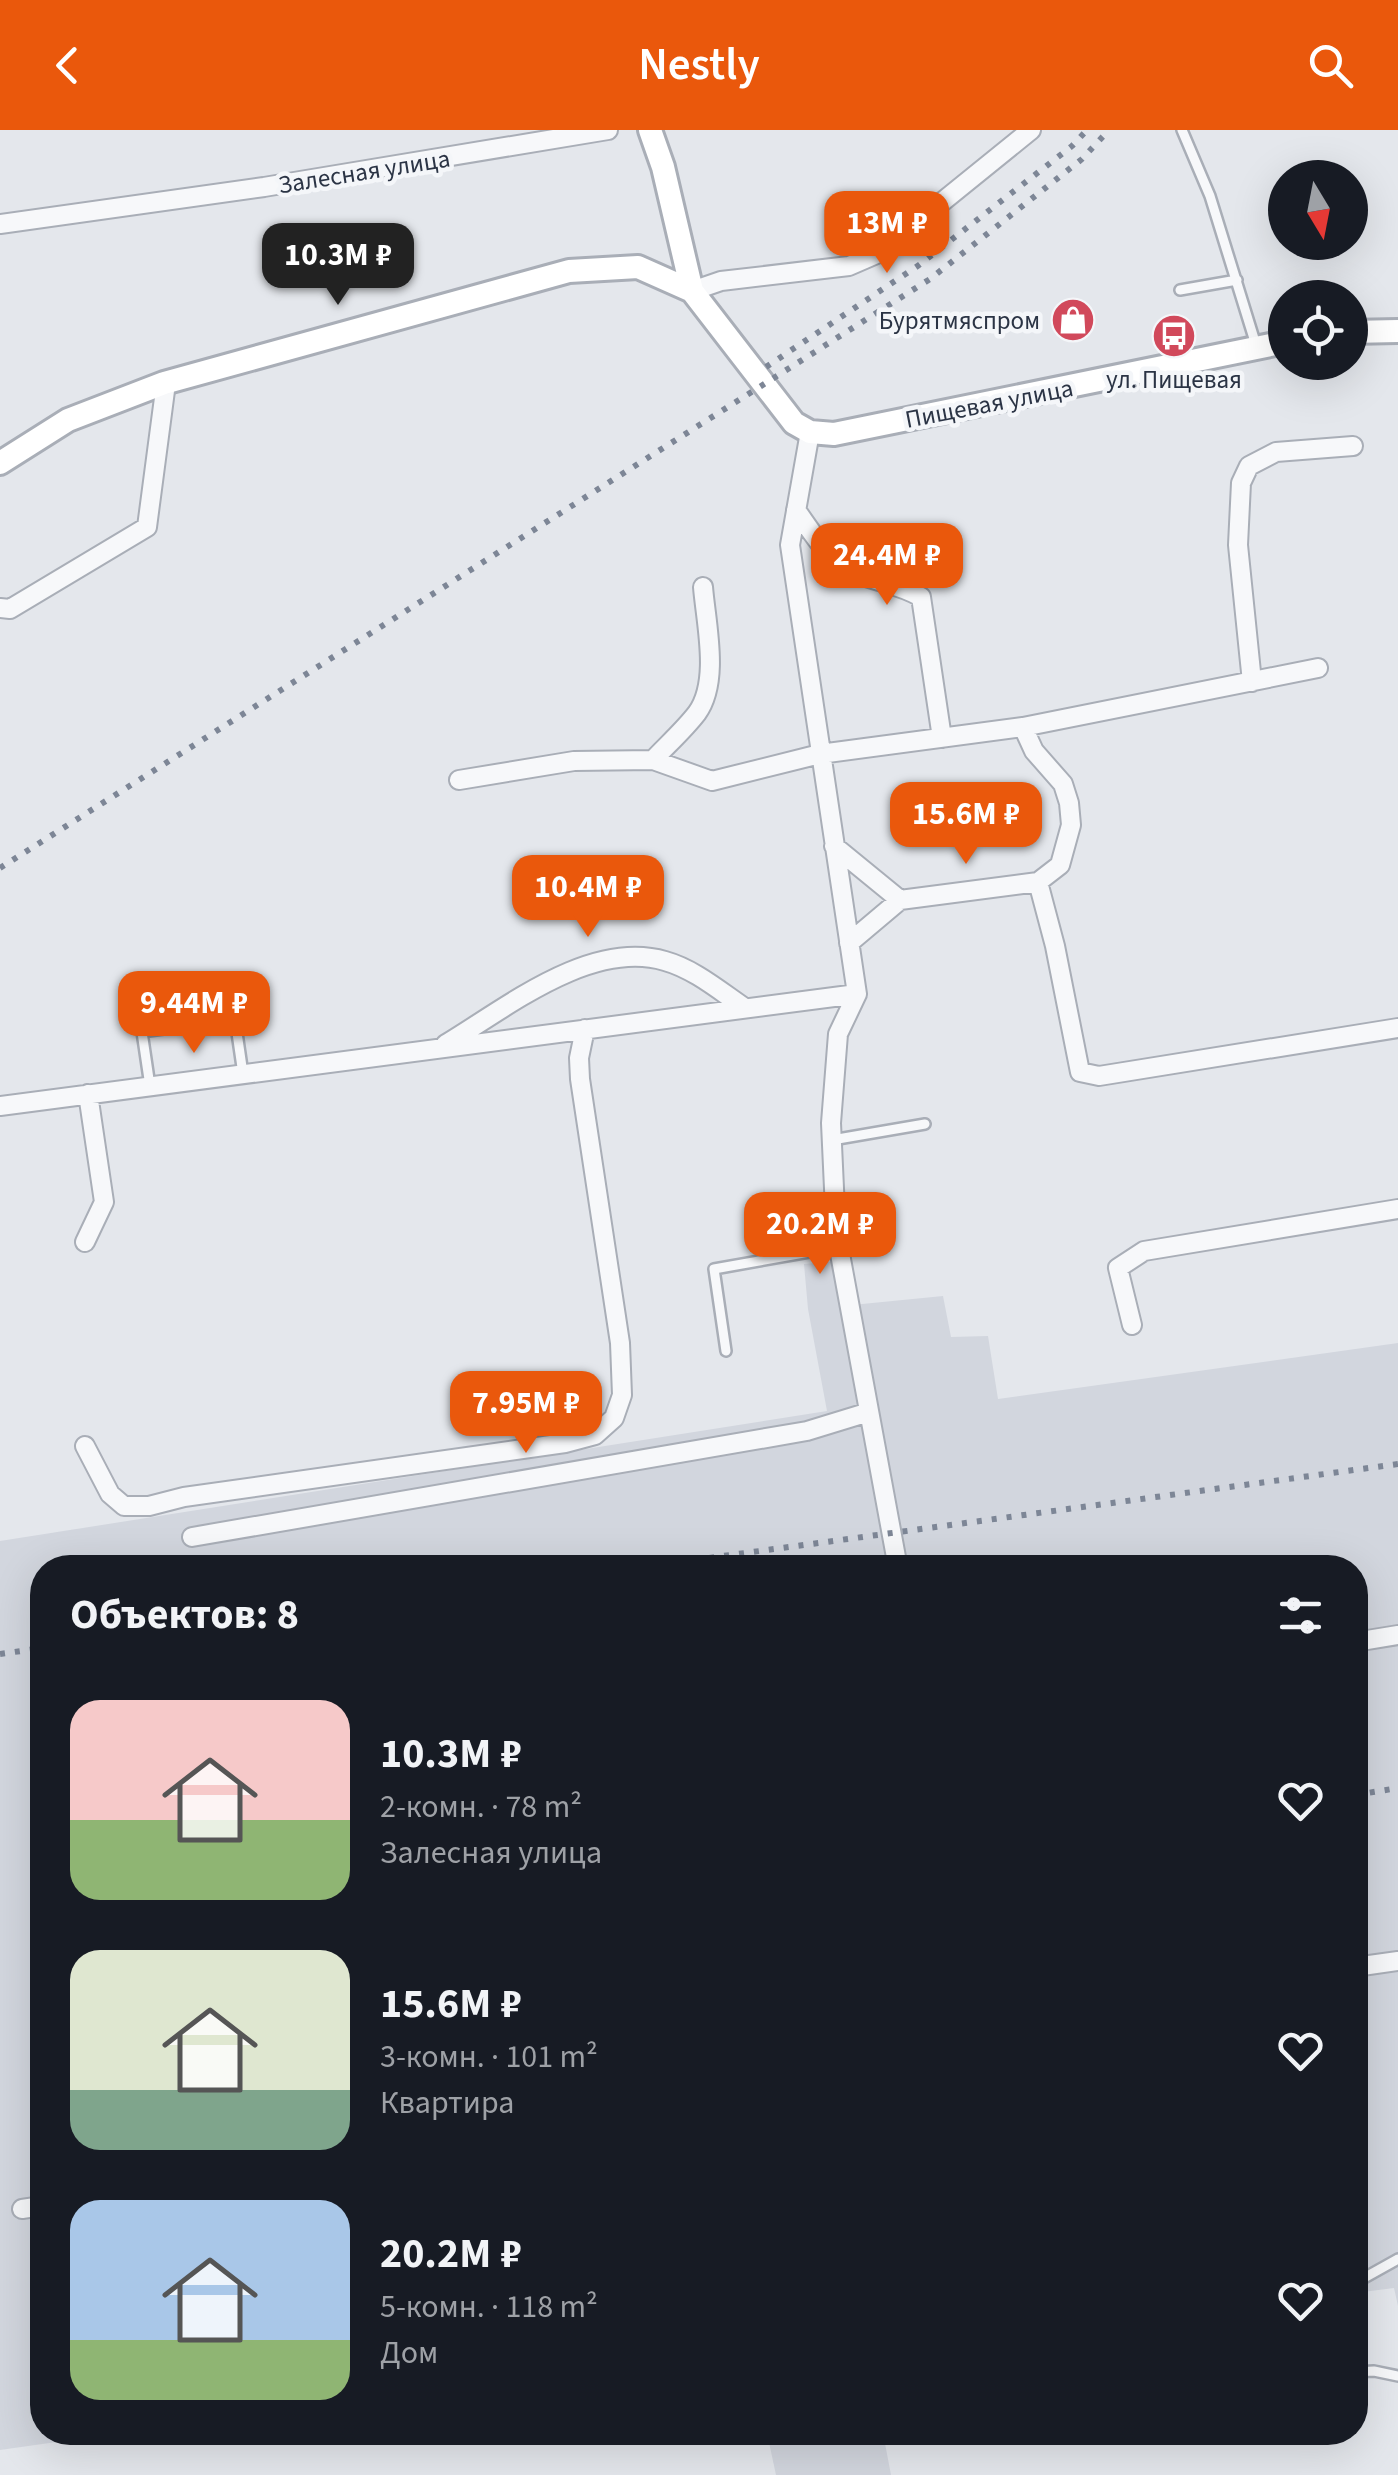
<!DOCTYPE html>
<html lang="ru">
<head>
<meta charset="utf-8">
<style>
	:root { --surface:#171b24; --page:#20242c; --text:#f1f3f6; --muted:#9ea1a6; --accent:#ea580c }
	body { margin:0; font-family:"Source Sans 3",sans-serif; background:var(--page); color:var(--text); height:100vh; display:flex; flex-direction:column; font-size:38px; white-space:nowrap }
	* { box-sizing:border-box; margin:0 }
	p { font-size:32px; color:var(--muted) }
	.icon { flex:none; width:55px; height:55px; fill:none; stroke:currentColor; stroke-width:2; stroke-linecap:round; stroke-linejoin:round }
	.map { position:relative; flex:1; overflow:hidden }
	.details { position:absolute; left:30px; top:1425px; width:1338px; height:890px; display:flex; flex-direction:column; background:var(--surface); border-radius:40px; box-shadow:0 10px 40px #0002 }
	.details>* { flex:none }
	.needle { width:65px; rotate:170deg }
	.buttons { position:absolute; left:1268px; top:30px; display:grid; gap:20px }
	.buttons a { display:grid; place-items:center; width:100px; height:100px; border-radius:50%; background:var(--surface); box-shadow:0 10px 40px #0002; font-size:50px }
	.price { position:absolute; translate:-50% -85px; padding:0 22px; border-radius:20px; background:var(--accent); color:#fff; font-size:32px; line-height:65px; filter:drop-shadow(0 2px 5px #0008) }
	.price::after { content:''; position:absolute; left:50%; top:60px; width:30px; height:22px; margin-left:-15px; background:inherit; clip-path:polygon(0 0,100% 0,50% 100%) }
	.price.on { background:#222; color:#fff }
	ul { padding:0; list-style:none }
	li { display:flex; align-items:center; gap:30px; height:250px; padding:0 40px }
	li span { display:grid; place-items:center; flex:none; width:280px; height:200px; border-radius:30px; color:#555 }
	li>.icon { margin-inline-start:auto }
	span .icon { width:120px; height:120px; fill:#fffc; stroke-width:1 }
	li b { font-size:42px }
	h2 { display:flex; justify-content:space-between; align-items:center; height:120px; padding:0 40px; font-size:42px }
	header { display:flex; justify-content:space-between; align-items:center; height:130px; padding:0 40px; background:var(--accent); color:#fff; font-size:45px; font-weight:600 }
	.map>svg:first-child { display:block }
</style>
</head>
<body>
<header><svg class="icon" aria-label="back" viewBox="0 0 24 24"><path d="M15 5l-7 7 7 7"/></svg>Nestly<svg class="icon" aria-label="search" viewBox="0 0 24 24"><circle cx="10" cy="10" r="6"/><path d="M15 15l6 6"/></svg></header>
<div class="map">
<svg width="1398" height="2345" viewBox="0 0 1398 2345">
	<rect width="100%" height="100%" fill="#e4e7ec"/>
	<path fill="#d2d6de" d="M 838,1131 L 842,1176 L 943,1166 L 951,1207 L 988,1206 L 998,1269 L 1398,1213 L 1398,2176 L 1394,2158 L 1355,2163 L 1355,1438 L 42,1438 L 42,2302 L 120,2303 L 0,2320 L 0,1411 L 827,1281 L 808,1179 L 804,1134 Z
		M 767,2303 L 883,2303 L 891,2345 L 776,2345 Z"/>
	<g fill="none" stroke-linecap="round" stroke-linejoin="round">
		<g stroke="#a9aeb7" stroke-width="14">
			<path id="lane" d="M 1182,0 L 1210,66 L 1256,215
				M 1180,160 L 1237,150
				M 150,956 L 142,902 L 235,889 L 243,944
				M 832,1010 L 925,994
				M 726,1221 L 714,1139 L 838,1117
				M 1355,2153 L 1398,2129
				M 1355,2242 L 1374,2241 L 1398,2246"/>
		</g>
		<g stroke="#a9aeb7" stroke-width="22">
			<path id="street" d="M 0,94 L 264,57 L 608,0
				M 692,161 L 721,151 L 849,136 L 879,123 L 1031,0
				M 810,302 L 790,415 L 857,864 L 838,904 L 831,993 L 836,1102 L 898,1438
				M 796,380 C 812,402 828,431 855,443 C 877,452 901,455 921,467 L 942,608
				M 0,478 L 10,479 L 147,397 L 166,253
				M 1252,552 L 1238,415 L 1241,353 L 1249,336 L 1276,322 L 1353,316
				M 1023,597 L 1034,621 L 1063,654 L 1069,673 L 1071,695 L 1060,735 L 1038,752 L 1055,816 L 1080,942 L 1099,946 L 1398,898
				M 653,630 C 667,615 684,600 697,583 C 720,551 706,494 703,457
				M 459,650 L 574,631 L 653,630 L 712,651 L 820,624 L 1023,597 L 1318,538
				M 834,716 L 900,770
				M 849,813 L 900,770 L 1038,752
				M 446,914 C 506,878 591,809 665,831 C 694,839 720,861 745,878
				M 0,976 L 857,864
				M 85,1112 L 104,1072 L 88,964
				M 1132,1195 L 1118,1138 L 1144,1121 L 1398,1079
				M 85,1316 L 110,1364 L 124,1376 L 149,1376 L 184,1367 L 565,1313 L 595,1305 L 614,1288 L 622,1265 L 620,1213 L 580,949 L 579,928 L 585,899
				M 192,1407 L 807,1301 L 869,1282
				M 1355,1512 L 1398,1505
				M 1355,1837 L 1398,1831
				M 22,2079 L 42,2076"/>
		</g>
		<g stroke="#a9aeb7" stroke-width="28">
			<path id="secondary" d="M 650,0 L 663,37 L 692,161 L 794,293 L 810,302 L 834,304 L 1285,212
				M 1350,202 L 1398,201
				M 0,333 L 68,290 L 164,253 L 569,141 L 638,137 L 692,161"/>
		</g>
		<use href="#lane" stroke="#f7f8fa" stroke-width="9"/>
		<use href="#street" stroke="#f7f8fa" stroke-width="18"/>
		<use href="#secondary" stroke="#fff" stroke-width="22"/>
		<path stroke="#7d8696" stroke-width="6" stroke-dasharray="5 10" stroke-linecap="butt" d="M 766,237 L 919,135 L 1072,16 L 1087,0
			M 0,738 L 930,149 L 1082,29 L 1109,0
			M 635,1438 L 1398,1334
			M 0,1524 L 42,1518
			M 1355,1665 L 1398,1658"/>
	</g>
	<defs>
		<g id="shop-disc" transform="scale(2.25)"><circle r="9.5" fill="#d1495b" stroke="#f4f6f9"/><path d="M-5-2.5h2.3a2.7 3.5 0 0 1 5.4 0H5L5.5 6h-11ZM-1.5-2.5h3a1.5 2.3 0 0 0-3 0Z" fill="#fff"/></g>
		<g id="bus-disc" transform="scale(2.25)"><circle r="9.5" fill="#d1495b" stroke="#f4f6f9"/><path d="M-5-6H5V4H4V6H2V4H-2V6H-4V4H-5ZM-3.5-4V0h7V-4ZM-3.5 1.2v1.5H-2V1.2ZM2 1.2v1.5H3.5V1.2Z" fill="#fff"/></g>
	</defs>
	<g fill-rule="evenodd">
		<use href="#shop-disc" x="1073" y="190"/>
		<use href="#bus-disc" x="1174" y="206"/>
	</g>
	<g text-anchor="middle" stroke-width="9" stroke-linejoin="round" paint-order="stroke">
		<g font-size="25" fill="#2b3445" stroke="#f4f6f9">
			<text transform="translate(364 41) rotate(-9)" y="9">Залесная улица</text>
			<text transform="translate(989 273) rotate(-11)" y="9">Пищевая улица</text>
		</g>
		<g font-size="25" fill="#2b3445" stroke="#f4f6f9" text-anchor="end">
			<text x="1040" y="199">Бурятмяспром</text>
			<text x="1174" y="258" text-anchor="middle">ул. Пищевая</text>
		</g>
	</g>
</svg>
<div class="buttons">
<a><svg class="needle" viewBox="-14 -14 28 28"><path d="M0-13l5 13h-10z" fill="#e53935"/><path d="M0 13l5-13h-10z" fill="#9ea1a6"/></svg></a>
<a><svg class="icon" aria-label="locate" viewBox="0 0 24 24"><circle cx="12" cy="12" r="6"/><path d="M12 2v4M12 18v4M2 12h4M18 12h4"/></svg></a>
</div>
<b class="price" style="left:887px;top:146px">13M ₽</b>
<b class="price on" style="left:338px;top:178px">10.3M ₽</b>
<b class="price" style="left:887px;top:478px">24.4M ₽</b>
<b class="price" style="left:966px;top:737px">15.6M ₽</b>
<b class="price" style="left:588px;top:810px">10.4M ₽</b>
<b class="price" style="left:194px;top:926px">9.44M ₽</b>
<b class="price" style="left:820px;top:1147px">20.2M ₽</b>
<b class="price" style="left:526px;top:1326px">7.95M ₽</b>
<section class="details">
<h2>Объектов: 8<svg class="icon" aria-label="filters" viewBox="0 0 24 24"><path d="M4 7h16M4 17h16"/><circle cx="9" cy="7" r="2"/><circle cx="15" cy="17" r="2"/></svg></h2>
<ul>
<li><span style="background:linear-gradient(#f6c9c9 60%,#8fb573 0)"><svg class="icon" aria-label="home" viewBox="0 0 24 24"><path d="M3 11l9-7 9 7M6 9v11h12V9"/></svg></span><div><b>10.3M ₽</b><p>2-комн. · 78 m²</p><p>Залесная улица</p></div><svg class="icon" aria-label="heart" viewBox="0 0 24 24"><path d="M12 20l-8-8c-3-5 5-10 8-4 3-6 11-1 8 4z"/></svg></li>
<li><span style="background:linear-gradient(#dfe7d0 70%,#7fa58c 0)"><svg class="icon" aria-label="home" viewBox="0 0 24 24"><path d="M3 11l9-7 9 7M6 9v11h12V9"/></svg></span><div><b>15.6M ₽</b><p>3-комн. · 101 m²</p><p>Квартира</p></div><svg class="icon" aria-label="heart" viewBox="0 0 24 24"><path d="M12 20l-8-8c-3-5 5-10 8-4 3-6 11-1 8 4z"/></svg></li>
<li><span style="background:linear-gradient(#a9c7e8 70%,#8fb573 0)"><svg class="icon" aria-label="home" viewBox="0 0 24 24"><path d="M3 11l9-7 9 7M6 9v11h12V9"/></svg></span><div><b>20.2M ₽</b><p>5-комн. · 118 m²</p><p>Дом</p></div><svg class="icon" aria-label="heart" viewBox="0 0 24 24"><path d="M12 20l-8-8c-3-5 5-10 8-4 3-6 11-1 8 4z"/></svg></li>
</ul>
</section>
</div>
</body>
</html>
